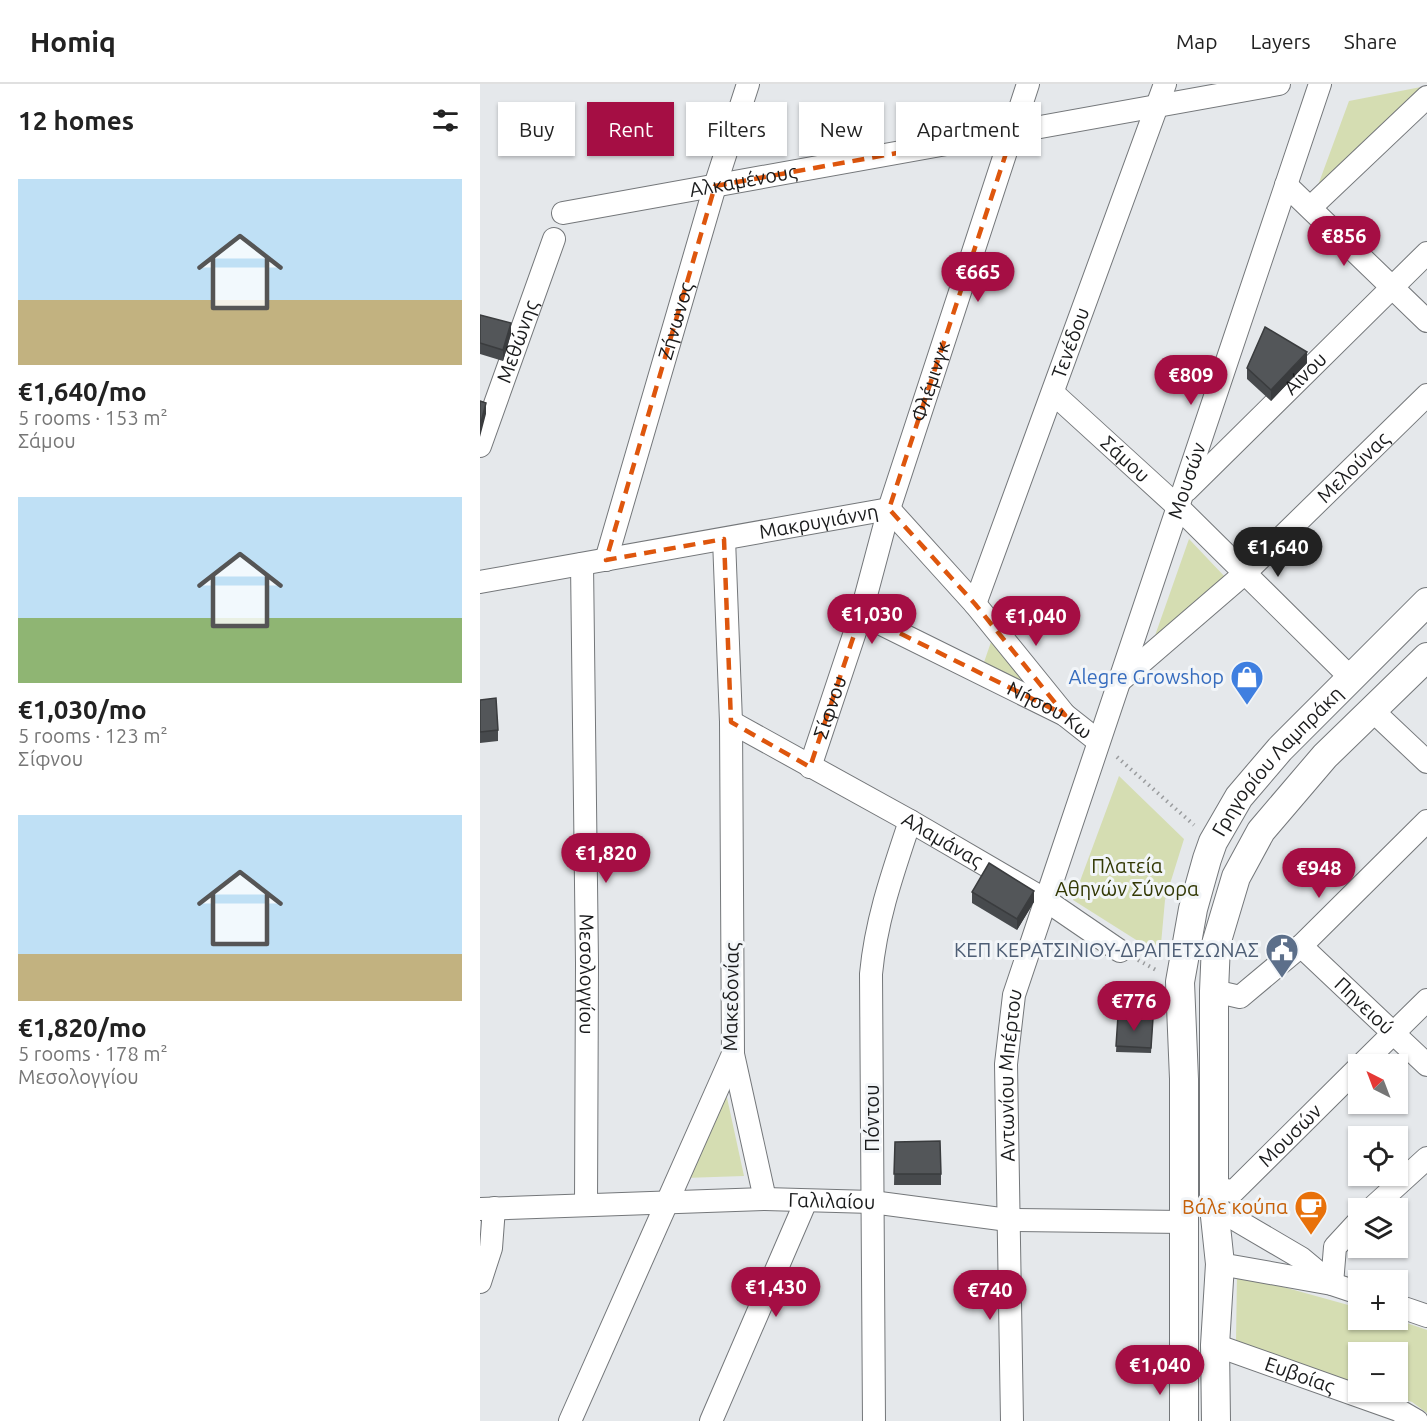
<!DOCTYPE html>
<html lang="en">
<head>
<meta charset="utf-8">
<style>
	:root { --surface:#fff; --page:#f6f6f6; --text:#222; --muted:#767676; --line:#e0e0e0; --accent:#a50e44 }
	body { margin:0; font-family:Ubuntu,sans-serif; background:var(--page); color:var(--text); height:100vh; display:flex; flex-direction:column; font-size:22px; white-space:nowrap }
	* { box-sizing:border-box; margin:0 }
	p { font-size:20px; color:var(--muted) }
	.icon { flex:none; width:33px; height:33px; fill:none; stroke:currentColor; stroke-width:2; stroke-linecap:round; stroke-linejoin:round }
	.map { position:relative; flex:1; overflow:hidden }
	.details { display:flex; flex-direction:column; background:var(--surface); width:480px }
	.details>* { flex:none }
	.guide { position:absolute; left:18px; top:18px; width:570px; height:54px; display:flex; gap:12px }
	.needle { width:39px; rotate:318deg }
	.buttons { position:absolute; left:868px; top:970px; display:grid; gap:12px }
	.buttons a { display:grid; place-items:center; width:60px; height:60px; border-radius:0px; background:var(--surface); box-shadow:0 2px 4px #0004; font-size:30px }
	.price { position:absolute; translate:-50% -51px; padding:0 14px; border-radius:21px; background:var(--accent); color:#fff; font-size:20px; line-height:39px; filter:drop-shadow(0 2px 3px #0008) }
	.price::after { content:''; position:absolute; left:50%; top:36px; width:18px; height:14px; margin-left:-9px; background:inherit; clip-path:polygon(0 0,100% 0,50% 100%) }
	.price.current { background:#222; color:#fff }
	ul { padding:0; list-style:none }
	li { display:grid; align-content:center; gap:12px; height:318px; padding:0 18px }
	li span { display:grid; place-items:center; height:186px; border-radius:0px; color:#555 }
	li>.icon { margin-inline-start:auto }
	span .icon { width:108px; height:108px; fill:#fffc; stroke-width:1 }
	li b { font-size:26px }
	h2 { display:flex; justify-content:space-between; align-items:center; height:72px; padding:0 18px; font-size:26px }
	.pill { padding:0 21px; border-radius:0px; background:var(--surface); box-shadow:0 2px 4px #0004; font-size:21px; line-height:54px }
	.pill.current { background:var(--accent); color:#fff }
	header { display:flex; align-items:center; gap:36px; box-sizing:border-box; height:84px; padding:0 30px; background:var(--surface); border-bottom:2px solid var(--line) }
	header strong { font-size:28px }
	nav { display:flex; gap:33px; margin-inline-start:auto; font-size:21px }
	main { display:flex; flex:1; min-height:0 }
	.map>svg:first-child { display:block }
</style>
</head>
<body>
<header>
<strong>Homiq</strong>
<nav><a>Map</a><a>Layers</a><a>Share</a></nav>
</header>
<main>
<section class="details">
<h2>12 homes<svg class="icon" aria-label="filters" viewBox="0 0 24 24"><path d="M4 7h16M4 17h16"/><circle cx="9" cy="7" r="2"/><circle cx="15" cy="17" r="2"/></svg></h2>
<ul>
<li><span style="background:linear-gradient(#bfe0f5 65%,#c2b280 0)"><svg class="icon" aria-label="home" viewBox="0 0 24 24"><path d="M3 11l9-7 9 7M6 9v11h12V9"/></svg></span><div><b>€1,640/mo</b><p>5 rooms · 153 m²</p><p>Σάμου</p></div></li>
<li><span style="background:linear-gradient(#bfe0f5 65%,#8fb573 0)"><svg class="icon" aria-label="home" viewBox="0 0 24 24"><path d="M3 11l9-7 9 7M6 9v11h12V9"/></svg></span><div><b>€1,030/mo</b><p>5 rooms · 123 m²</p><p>Σίφνου</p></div></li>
<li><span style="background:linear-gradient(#bfe0f5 75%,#c2b280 0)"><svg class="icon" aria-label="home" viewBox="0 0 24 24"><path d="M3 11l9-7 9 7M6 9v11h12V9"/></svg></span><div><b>€1,820/mo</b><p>5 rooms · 178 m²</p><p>Μεσολογγίου</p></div></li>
</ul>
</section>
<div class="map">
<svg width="947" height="1337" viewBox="0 0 947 1337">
	<rect width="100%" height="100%" fill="#e5e8eb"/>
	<path fill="#d5ddb2" d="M 941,3 L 837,104 L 869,17 Z
		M 709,455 L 746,494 L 671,563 Z
		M 511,558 L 557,612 L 502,584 Z
		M 639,692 L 704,755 L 685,816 L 680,871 L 593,816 Z
		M 246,1009 L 264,1092 L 204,1094 Z
		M 757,1190 L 879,1224 L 879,1236 L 918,1236 L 947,1246 L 947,1329 L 932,1318 L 902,1308 L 918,1308 L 918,1269 L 879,1269 L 879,1301 L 756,1257 Z"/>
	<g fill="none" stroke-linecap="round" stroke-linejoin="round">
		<g stroke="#74777a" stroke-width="24">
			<g id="minor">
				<path d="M 806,101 L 947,237"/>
				<path d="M 831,123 L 947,13"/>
				<path id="s1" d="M 83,129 L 799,0"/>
				<path id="s2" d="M 573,309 L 698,423 L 871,594"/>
				<path id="s3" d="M 0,362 L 74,155"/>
				<path id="s4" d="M 707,406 L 947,169"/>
				<path d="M 409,425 L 495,520 L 585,631"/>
				<path id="s5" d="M 126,476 L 235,102 L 268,0"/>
				<path id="s6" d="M 102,480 L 107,879 L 106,1120"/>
				<path id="s7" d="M 0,498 L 409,425"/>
				<path id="s8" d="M 495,520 L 685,0"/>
				<path id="s9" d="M 381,530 L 585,631 L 618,657"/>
				<path id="s10" d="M 641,596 L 764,490 L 947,311"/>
				<path d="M 893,627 L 947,678"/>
				<path id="s11" d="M 251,638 L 430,737 L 564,815 L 640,867"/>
				<path id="s12" d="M 330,683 L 381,530 L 409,425 L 548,0"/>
				<path id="s13" d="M 821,862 L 947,981"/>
				<path d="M 734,907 L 760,913 L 821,862 L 947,737"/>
				<path d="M 253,970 L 285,1115"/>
				<path d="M 881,981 L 947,916"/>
				<path id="s14" d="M 735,1105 L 754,1107 L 879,983"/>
				<path d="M 734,1123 L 821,1174 L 851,1199"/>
				<path id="s15" d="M 0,1125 L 285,1115 L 392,1118 L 528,1136 L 704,1138"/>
				<path d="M 891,1125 L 947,1074"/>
				<path d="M 740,1180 L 852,1200 L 879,1209"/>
				<path d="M 0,1198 L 11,1164 L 14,1124"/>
				<path d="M 852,1200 L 855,1163 L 879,1137"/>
				<path d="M 918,1222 L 947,1232"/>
				<path id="s16" d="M 735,1261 L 918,1326 L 937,1337"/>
				<path d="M 90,1337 L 253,970 L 251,638 L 244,455"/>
				<path d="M 231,1337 L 326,1117"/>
				<path d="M 394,1337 L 391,890 C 396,836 413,788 430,737"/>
				<path id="s17" d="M 532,1337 L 526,980 L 534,911 L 840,0"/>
			</g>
		</g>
		<g stroke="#74777a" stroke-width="30">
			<g id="major">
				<path id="s18" d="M 704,1337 L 704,995 L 700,898 L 713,825 L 727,775 L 733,758 L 759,713 L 800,665 L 947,518"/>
				<path d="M 736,1337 L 735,1261 L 740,1180 L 734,1123 L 734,907 L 736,860 L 756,793 L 781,747 L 845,672 L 947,573"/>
			</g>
		</g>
		<path stroke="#9a9c9e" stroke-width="4" stroke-dasharray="1.5 4.5" stroke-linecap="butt" d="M 637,673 L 714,741
			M 658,876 L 678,887"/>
		<use href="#minor" stroke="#fff" stroke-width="22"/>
		<use href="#major" stroke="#fff" stroke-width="28"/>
	</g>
	<path fill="#474a4d" d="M 0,231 L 31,250 L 23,277 L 0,270 Z
		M 827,279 L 791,317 L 767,295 L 767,284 Z
		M 0,616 L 18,646 L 18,657 L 0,659 Z
		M 492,808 L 554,818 L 537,846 L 492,819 Z
		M 638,932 L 673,934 L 671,969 L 636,968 Z
		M 415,1058 L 461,1090 L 461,1101 L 414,1101 Z"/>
	<path fill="#3a3c3e" d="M 31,239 L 31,250 L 23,277 L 23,266 Z
		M 827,268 L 827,279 L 791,317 L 791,306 Z
		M 6,319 L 6,330 L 0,353 L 0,342 Z
		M 554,807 L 554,818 L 537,846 L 537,835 Z"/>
	<path fill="#535659" stroke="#3a3c3e" stroke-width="1.5" d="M 0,231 L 31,239 L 23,266 L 0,259 Z
		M 785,243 L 827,268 L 791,306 L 767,284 Z
		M 0,317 L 6,319 L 0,342 Z
		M 16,614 L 18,646 L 0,648 L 0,616 Z
		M 509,779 L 554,807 L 537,835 L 492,808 Z
		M 638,932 L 673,934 L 671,964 L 636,962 Z
		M 460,1057 L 461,1090 L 414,1090 L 415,1058 Z"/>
	<path fill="none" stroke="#de560d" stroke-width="4.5" stroke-dasharray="12 8" stroke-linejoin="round" d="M 533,48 L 409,425 L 495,520 L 585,631 L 381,530 L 330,683 L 251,638 L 244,455 L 126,476 L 235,102 Z"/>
	<defs>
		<g id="shop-pin" transform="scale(1.725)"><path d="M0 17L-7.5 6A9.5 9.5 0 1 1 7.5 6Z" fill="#3f7fe0" stroke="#f2f5f8"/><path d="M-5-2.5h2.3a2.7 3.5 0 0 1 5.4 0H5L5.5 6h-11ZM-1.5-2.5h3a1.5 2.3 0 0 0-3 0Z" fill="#fff"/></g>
		<g id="civic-pin" transform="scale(1.725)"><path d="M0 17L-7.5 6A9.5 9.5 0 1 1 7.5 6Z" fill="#5c6f8a" stroke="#f2f5f8"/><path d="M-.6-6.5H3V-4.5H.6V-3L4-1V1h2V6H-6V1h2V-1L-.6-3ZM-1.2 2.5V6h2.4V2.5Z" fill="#fff"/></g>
		<g id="cafe-pin" transform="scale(1.725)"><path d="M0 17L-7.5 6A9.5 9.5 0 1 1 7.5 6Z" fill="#e8710a" stroke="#f2f5f8"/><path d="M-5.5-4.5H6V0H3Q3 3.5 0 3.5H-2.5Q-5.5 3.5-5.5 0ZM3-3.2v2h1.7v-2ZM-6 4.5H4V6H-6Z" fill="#fff"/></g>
	</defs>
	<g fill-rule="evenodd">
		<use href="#shop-pin" x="767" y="593"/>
		<use href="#civic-pin" x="802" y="866"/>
		<use href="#cafe-pin" x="831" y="1123"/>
	</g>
	<g text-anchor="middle" stroke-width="6" stroke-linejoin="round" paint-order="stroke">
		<g font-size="20" fill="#1a1b1c" stroke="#f2f5f8">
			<text dy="7" stroke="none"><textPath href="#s1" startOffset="183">Αλκαμένους</textPath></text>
			<text dy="7" stroke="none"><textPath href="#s5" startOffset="249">Ζήνωνος</textPath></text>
			<text dy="7" stroke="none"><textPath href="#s3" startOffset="111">Μεθώνης</textPath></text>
			<text dy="7" stroke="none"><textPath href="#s8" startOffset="278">Τενέδου</textPath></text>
			<text dy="7" stroke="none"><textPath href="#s4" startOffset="166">Αίνου</textPath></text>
			<text dy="7" stroke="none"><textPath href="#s12" startOffset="404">Φλέμινγκ</textPath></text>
			<text dy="7" stroke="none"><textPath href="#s2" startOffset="98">Σάμου</textPath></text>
			<text dy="7" stroke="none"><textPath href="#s10" startOffset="315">Μελούνας</textPath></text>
			<text dy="7" stroke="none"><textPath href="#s17" startOffset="969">Μουσών</textPath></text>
			<text dy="7" stroke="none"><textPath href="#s7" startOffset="344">Μακρυγιάννη</textPath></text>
			<text dy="7" stroke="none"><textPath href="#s12" startOffset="63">Σίφνου</textPath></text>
			<text dy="7" stroke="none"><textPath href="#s9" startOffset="212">Νήσου Κω</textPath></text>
			<text dy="7" stroke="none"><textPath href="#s18" startOffset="687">Γρηγορίου Λαμπράκη</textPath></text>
			<text dy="7" stroke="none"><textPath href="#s11" startOffset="242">Αλαμάνας</textPath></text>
			<text dy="7" stroke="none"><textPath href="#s6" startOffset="410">Μεσολογγίου</textPath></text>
			<text transform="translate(251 913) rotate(-89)" y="7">Μακεδονίας</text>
			<text dy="7" stroke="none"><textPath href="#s13" startOffset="87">Πηνειού</textPath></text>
			<text dy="7" stroke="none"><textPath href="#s17" startOffset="346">Αντωνίου Μπέρτου</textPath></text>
			<text transform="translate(392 1034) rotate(-90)" y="7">Πόντου</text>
			<text dy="7" stroke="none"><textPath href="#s14" startOffset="98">Μουσών</textPath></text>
			<text dy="7" stroke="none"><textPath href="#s15" startOffset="352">Γαλιλαίου</textPath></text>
			<text dy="7" stroke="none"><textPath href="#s16" startOffset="90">Ευβοίας</textPath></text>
		</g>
		<g font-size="20" fill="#366cbe" stroke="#f2f5f8" text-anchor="end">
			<text x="744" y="600">Alegre Growshop</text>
		</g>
		<g font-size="20" fill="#333905" stroke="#f2f5f8">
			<text x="647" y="789">Πλατεία<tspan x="647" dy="23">Αθηνών Σύνορα</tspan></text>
		</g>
		<g font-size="20" fill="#4e5e75" stroke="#f2f5f8" text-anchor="end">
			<text x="779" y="873">ΚΕΠ ΚΕΡΑΤΣΙΝΙΟΥ-ΔΡΑΠΕΤΣΩΝΑΣ</text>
		</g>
		<g font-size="20" fill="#c56008" stroke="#f2f5f8" text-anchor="end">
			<text x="808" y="1130">Βάλε κούπα</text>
		</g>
	</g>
</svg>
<div class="buttons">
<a><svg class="needle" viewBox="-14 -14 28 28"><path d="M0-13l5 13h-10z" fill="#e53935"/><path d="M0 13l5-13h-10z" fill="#767676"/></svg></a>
<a><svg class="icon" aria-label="locate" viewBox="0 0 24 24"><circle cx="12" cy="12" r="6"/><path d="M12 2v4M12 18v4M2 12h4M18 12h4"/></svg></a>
<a><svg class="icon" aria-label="layers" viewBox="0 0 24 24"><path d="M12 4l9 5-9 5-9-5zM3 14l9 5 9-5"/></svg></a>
<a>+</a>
<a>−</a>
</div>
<b class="price" style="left:864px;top:183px">€856</b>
<b class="price" style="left:498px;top:219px">€665</b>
<b class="price" style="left:711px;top:322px">€809</b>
<b class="price current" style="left:798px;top:494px">€1,640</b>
<b class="price" style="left:392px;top:561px">€1,030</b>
<b class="price" style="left:556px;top:563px">€1,040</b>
<b class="price" style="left:126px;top:800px">€1,820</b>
<b class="price" style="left:839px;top:815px">€948</b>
<b class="price" style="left:654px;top:948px">€776</b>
<b class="price" style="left:296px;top:1234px">€1,430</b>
<b class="price" style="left:510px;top:1237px">€740</b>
<b class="price" style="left:680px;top:1312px">€1,040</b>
<div class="guide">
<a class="pill">Buy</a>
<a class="pill current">Rent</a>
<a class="pill">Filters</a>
<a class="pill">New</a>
<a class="pill">Apartment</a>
</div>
</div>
</main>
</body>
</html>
